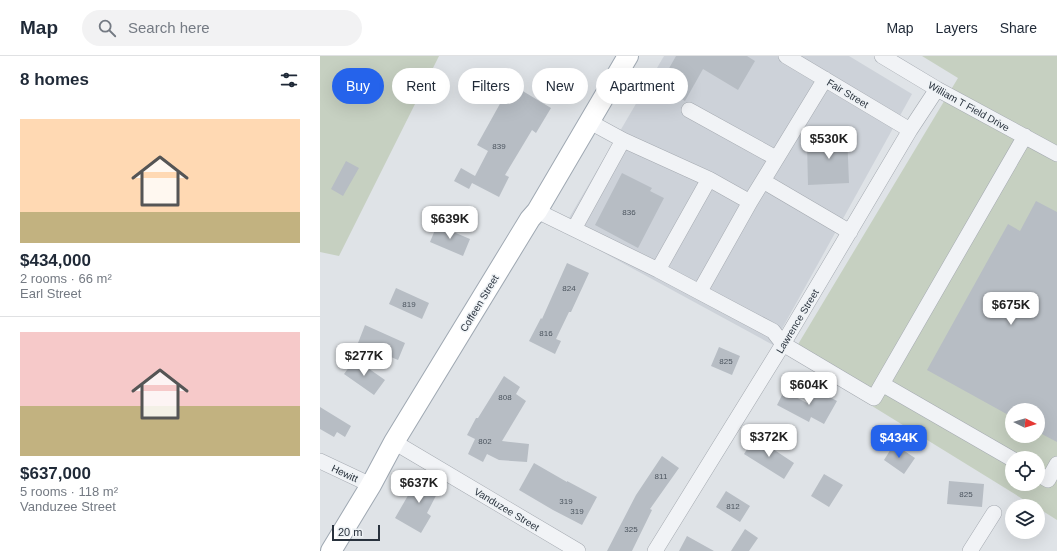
<!DOCTYPE html>
<html lang="en">
<head>
<meta charset="utf-8">
<style>
	:root { --surface:#fff; --page:#f2f2f3; --text:#1f2937; --muted:#747a83; --line:#e0e1e3; --accent:#2563eb }
	body { margin:0; font-family:Arial,sans-serif; background:var(--page); color:var(--text); height:100vh; display:flex; flex-direction:column; font-size:15px; white-space:nowrap }
	* { box-sizing:border-box; margin:0 }
	p { font-size:13px; color:var(--muted) }
	.icon { flex:none; width:22px; height:22px; fill:none; stroke:currentColor; stroke-width:2; stroke-linecap:round; stroke-linejoin:round }
	.map { position:relative; flex:1; overflow:hidden }
	.drawer { display:flex; flex-direction:column; background:var(--surface); width:320px }
	.drawer>* { flex:none }
	.guide { position:absolute; left:12px; top:12px; width:380px; height:36px; display:flex; gap:8px }
	.needle { width:26px; rotate:95deg }
	.controls { position:absolute; left:685px; top:347px; display:grid; gap:8px }
	.controls a { display:grid; place-items:center; width:40px; height:40px; border-radius:50%; background:var(--surface); box-shadow:0 4px 16px #0002; font-size:20px }
	.scale { position:absolute; left:12px; bottom:10px; width:48px; box-sizing:border-box; padding-left:4px; border:2px solid #29323d; border-top:0; font-size:11px; line-height:14px; white-space:nowrap; color:#29323d; -webkit-text-stroke:3px #eef2f5; paint-order:stroke }
	.price { position:absolute; translate:-50% -34px; padding:0 9px; border-radius:8px; background:#fff; color:#222; font-size:13px; line-height:26px; filter:drop-shadow(0 1px 2px #0008) }
	.price::after { content:''; position:absolute; left:50%; top:24px; width:12px; height:9px; margin-left:-6px; background:inherit; clip-path:polygon(0 0,100% 0,50% 100%) }
	.price.selected { background:var(--accent); color:#fff }
	ul { padding:0; list-style:none }
	li { display:grid; align-content:center; gap:8px; height:212px; padding:0 20px }
	li+li { border-top:1px solid var(--line) }
	li span { display:grid; place-items:center; height:124px; border-radius:0px; color:#555 }
	li>.icon { margin-inline-start:auto }
	span .icon { width:72px; height:72px; fill:#fffc; stroke-width:1 }
	li b { font-size:17px }
	h2 { display:flex; justify-content:space-between; align-items:center; height:48px; padding:0 20px; font-size:17px }
	.pill { padding:0 14px; border-radius:18px; background:var(--surface); box-shadow:0 4px 16px #0002; font-size:14px; line-height:36px }
	.pill.selected { background:var(--accent); color:#fff }
	header { display:flex; align-items:center; gap:24px; box-sizing:border-box; height:56px; padding:0 20px; background:var(--surface); border-bottom:1px solid var(--line) }
	header strong { font-size:19px }
	nav { display:flex; gap:22px; margin-inline-start:auto; font-size:14px }
	.search { width:280px; height:36px; background:var(--page); display:flex; align-items:center; gap:10px; box-sizing:border-box; padding:0 14px; border-radius:22px; color:var(--muted); font-size:15px }
	main { display:flex; flex:1; min-height:0 }
	.map>svg:first-child { display:block }
</style>
</head>
<body>
<header>
<strong>Map</strong>
<div class="search"><svg class="icon" aria-label="search" viewBox="0 0 24 24"><circle cx="10" cy="10" r="6"/><path d="M15 15l6 6"/></svg>Search here</div>
<nav><a>Map</a><a>Layers</a><a>Share</a></nav>
</header>
<main>
<section class="drawer">
<h2>8 homes<svg class="icon" aria-label="filters" viewBox="0 0 24 24"><path d="M4 7h16M4 17h16"/><circle cx="9" cy="7" r="2"/><circle cx="15" cy="17" r="2"/></svg></h2>
<ul>
<li><span style="background:linear-gradient(#ffd9b3 75%,#c2b280 0)"><svg class="icon" aria-label="home" viewBox="0 0 24 24"><path d="M3 11l9-7 9 7M6 9v11h12V9"/></svg></span><div><b>$434,000</b><p>2 rooms · 66 m²</p><p>Earl Street</p></div></li>
<li><span style="background:linear-gradient(#f6c9c9 60%,#c2b280 0)"><svg class="icon" aria-label="home" viewBox="0 0 24 24"><path d="M3 11l9-7 9 7M6 9v11h12V9"/></svg></span><div><b>$637,000</b><p>5 rooms · 118 m²</p><p>Vanduzee Street</p></div></li>
</ul>
</section>
<div class="map">
<svg width="737" height="495" viewBox="0 0 737 495">
	<rect width="100%" height="100%" fill="#dfe3e7"/>
	<path fill="#cdd2d9" d="M 344,0 L 529,0 L 592,38 L 453,289 L 242,174 Z"/>
	<path fill="#c6d0c1" fill-rule="evenodd" d="M 0,0 L 119,0 L 19,200 L 0,196 Z
		M 602,0 L 737,0 L 737,464 L 718,452 L 718,450 L 714,450 L 471,300 L 638,22 ZM 692,354 L 718,354 L 718,380 L 692,380 ZM 692,402 L 718,402 L 718,428 L 692,428 Z"/>
	<path fill="#b7bdc4" d="M 356,0 L 427,0 L 435,5 L 418,34 L 383,13 L 365,45 L 339,30 Z
		M 191,28 L 231,52 L 216,77 L 212,74 L 185,119 L 189,121 L 179,141 L 152,127 L 149,133 L 134,125 L 141,112 L 155,120 L 168,95 L 157,89 Z
		M 527,77 L 529,127 L 488,129 L 487,88 L 502,87 L 502,78 Z
		M 26,105 L 39,112 L 23,140 L 11,133 Z
		M 302,117 L 332,132 L 330,135 L 344,142 L 318,192 L 275,169 Z
		M 716,145 L 737,156 L 737,386 L 718,376 L 718,354 L 692,354 L 692,361 L 607,314 L 688,168 L 700,175 Z
		M 117,169 L 150,183 L 143,200 L 110,186 Z
		M 247,207 L 269,217 L 251,256 L 249,256 L 236,283 L 241,285 L 235,298 L 209,285 L 221,262 L 222,263 Z
		M 76,232 L 109,247 L 102,263 L 69,248 Z
		M 45,269 L 85,287 L 78,304 L 38,287 Z
		M 399,291 L 420,300 L 412,319 L 391,310 Z
		M 35,303 L 65,324 L 54,339 L 24,318 Z
		M 184,320 L 200,331 L 196,338 L 206,345 L 182,385 L 209,388 L 207,406 L 179,404 L 167,398 L 163,406 L 148,398 L 155,383 L 147,379 L 156,362 L 158,362 Z
		M 495,333 L 517,345 L 504,368 L 491,361 L 489,366 L 457,349 L 464,335 L 487,347 Z
		M 0,351 L 31,370 L 25,381 L 17,376 L 14,381 L 0,373 Z
		M 435,381 L 474,407 L 464,423 L 424,398 Z
		M 574,388 L 595,402 L 584,418 L 564,404 Z
		M 342,400 L 359,412 L 330,453 L 332,454 L 312,495 L 287,495 L 316,439 Z
		M 214,407 L 247,426 L 247,425 L 277,441 L 262,469 L 233,454 L 199,434 Z
		M 98,418 L 121,430 L 107,457 L 111,460 L 101,477 L 75,462 L 90,436 L 89,435 Z
		M 504,418 L 523,429 L 509,451 L 491,440 Z
		M 629,425 L 664,428 L 662,451 L 627,448 Z
		M 406,435 L 430,450 L 420,466 L 396,451 Z
		M 425,473 L 438,482 L 429,495 L 411,495 Z
		M 367,480 L 394,495 L 359,495 Z"/>
	<g fill="none" stroke-linecap="round" stroke-linejoin="round">
		<g stroke="#a5aab1" stroke-width="16">
			<path id="minor" d="M 466,0 L 590,74
				M 562,0 L 617,33 L 737,98
				M 369,54 L 456,102
				M 270,66 L 303,84 L 389,123 L 338,214
				M 443,125 L 530,176
				M 430,146 L 505,23
				M 217,155 L 338,214 L 453,275 L 463,288 L 554,342 L 562,328
				M 254,173 L 303,84
				M 380,235 L 430,146 L 389,123
				M 74,386 L 258,495
				M 692,403 L 562,328 L 705,80
				M 0,405 L 51,429
				M 718,418 L 728,424 L 737,408
				M 335,495 L 463,288 L 590,74 L 617,33
				M 650,495 L 674,457"/>
		</g>
		<g stroke="#9fa8b2" stroke-width="22">
			<path id="major" d="M 11,495 L 51,429 L 74,386 L 210,163 L 217,155 L 308,0"/>
		</g>
		<use href="#minor" stroke="#f1f3f6" stroke-width="15"/>
		<use href="#major" stroke="#fff" stroke-width="20"/>
	</g>
	<g text-anchor="middle" stroke-width="3" stroke-linejoin="round" paint-order="stroke">
		<g font-size="8" fill="#4c555f">
			<text x="179" y="93">839</text>
			<text x="309" y="159">836</text>
			<text x="249" y="235">824</text>
			<text x="89" y="251">819</text>
			<text x="226" y="280">816</text>
			<text x="406" y="308">825</text>
			<text x="185" y="344">808</text>
			<text x="165" y="388">802</text>
			<text x="341" y="423">811</text>
			<text x="646" y="441">825</text>
			<text x="246" y="448">319</text>
			<text x="413" y="453">812</text>
			<text x="257" y="458">319</text>
			<text x="311" y="476">325</text>
		</g>
		<g font-size="10" fill="#29323d" stroke="#eef2f5">
			<text transform="translate(528 37) rotate(31)" y="4">Fair Street</text>
			<text transform="translate(649 50) rotate(29)" y="4">William T Field Drive</text>
			<text transform="translate(159 247) rotate(-59)" y="4">Coffeen Street</text>
			<text transform="translate(477 265) rotate(-59)" y="4">Lawrence Street</text>
			<text transform="translate(25 417) rotate(25)" y="4">Hewitt</text>
			<text transform="translate(187 453) rotate(31)" y="4">Vanduzee Street</text>
		</g>
	</g>
</svg>
<div class="controls">
<a><svg class="needle" viewBox="-14 -14 28 28"><path d="M0-13l5 13h-10z" fill="#e53935"/><path d="M0 13l5-13h-10z" fill="#747a83"/></svg></a>
<a><svg class="icon" aria-label="locate" viewBox="0 0 24 24"><circle cx="12" cy="12" r="6"/><path d="M12 2v4M12 18v4M2 12h4M18 12h4"/></svg></a>
<a><svg class="icon" aria-label="layers" viewBox="0 0 24 24"><path d="M12 4l9 5-9 5-9-5zM3 14l9 5 9-5"/></svg></a>
</div>
<div class="scale">20 m</div>
<b class="price" style="left:509px;top:104px">$530K</b>
<b class="price" style="left:130px;top:184px">$639K</b>
<b class="price" style="left:691px;top:270px">$675K</b>
<b class="price" style="left:44px;top:321px">$277K</b>
<b class="price" style="left:489px;top:350px">$604K</b>
<b class="price" style="left:449px;top:402px">$372K</b>
<b class="price selected" style="left:579px;top:403px">$434K</b>
<b class="price" style="left:99px;top:448px">$637K</b>
<div class="guide">
<a class="pill selected">Buy</a>
<a class="pill">Rent</a>
<a class="pill">Filters</a>
<a class="pill">New</a>
<a class="pill">Apartment</a>
</div>
</div>
</main>
</body>
</html>
